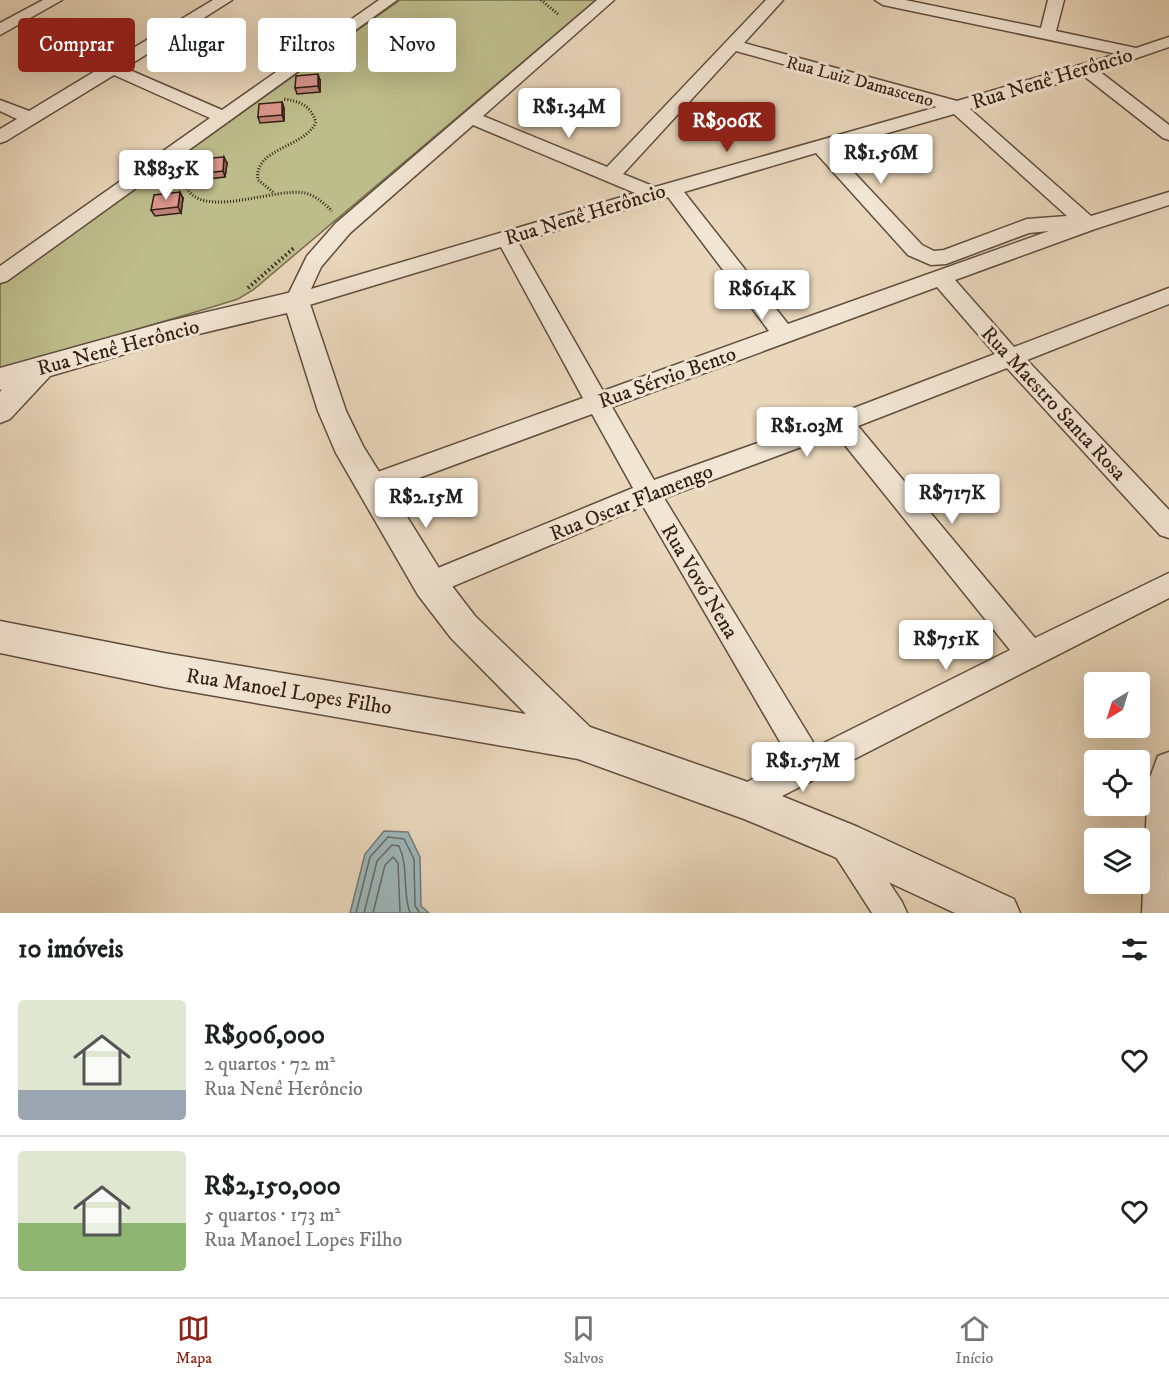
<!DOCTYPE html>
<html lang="pt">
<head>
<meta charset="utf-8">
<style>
	:root { --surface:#fff; --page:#f2f2f2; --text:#202124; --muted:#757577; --line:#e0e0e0; --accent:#8f2418 }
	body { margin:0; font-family:"IM FELL DW Pica",serif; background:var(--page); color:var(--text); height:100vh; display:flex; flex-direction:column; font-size:22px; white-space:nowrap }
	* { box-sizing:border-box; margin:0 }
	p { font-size:20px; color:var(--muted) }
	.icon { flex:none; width:33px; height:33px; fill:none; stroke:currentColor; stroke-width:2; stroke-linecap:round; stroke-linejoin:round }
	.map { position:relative; height:913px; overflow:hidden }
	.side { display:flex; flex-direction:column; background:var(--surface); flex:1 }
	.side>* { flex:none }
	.top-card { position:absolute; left:18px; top:18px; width:600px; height:54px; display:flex; gap:12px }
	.needle { width:39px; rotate:218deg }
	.buttons { position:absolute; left:1084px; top:672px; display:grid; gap:12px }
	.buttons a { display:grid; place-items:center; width:66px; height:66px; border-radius:6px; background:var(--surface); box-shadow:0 6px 24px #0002; font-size:30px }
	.price { position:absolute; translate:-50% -51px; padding:0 14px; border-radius:6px; background:#fff; color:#222; font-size:20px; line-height:39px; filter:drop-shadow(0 2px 3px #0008) }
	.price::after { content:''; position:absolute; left:50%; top:36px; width:18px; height:14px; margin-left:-9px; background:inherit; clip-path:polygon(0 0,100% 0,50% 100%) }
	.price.current { background:var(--accent); color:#fff }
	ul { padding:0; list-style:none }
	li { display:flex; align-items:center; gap:18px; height:150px; padding:0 18px }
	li+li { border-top:2px solid var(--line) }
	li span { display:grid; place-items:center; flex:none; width:168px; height:120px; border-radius:6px; color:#555 }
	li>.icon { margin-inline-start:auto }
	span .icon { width:72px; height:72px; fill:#fffc; stroke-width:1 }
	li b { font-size:26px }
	h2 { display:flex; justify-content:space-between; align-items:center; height:72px; padding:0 18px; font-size:26px }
	.pill { padding:0 21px; border-radius:6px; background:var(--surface); box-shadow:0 6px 24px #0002; font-size:21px; line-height:54px }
	.pill.current { background:var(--accent); color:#fff }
	.menu { display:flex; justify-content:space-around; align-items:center; height:84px; border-top:2px solid var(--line); background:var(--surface); font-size:16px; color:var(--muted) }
	.menu a { display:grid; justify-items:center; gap:3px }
	.menu .current { color:var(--accent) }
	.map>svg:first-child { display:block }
</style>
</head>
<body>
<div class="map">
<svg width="1169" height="913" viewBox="0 0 1169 913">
	<rect width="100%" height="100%" fill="#e9d7bb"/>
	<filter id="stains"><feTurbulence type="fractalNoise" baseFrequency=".00333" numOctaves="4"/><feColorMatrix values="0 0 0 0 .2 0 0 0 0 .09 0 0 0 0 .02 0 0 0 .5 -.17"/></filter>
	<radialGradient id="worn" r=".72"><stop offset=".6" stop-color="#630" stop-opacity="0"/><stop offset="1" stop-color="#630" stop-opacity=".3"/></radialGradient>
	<path fill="#bdbc8b" stroke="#786e50" stroke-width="1.5" d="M 400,0 L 596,0 L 253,290 L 238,299 L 209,308 L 0,370 L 0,285 Z"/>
	<path fill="#9db7bb" stroke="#737a78" stroke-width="1.5" d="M 384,831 L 408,832 L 420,857 L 421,906 L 429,913 L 350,913 L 365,854 Z"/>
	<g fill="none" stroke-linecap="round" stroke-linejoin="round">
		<path stroke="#686b68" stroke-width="1.5" d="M 356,913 L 370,857 L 388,837 L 404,839 L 414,859 L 415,906 L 420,913
			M 364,913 L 377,861 L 392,845 L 399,846 C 409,868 402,891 410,913
			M 373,913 L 385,865 L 393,857 L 398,863 L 400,913"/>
		<g stroke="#604d3e" stroke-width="3">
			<path id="minor" d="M 43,0 L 62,0 L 0,35 L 0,23 Z
				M 213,0 L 232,0 L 125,68 L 222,110 L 379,0 L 397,0 L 7,281 L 0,283 L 0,266 L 210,118 L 114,75 L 6,141 L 0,143 L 0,129 L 17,119 L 0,111 L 0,100 L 29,111 Z
				M 597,0 L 614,0 L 483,116 L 607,167 L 766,0 L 783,0 L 744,43 L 957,101 L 1117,54 L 883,5 L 875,0 L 905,0 L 1041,28 L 1048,0 L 1064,0 L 1056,31 L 1136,48 L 1169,37 L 1169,47 L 1099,71 L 1169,125 L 1169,140 L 1163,138 L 1084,76 L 970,109 L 1091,216 L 1169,192 L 1169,205 L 1095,229 L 955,280 L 1014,347 L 1169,288 L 1169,304 L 1027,360 L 1169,510 L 1169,538 L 1160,535 L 1007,368 L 858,426 L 1035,638 L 1169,573 L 1169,598 L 745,815 L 734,811 L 730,800 L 734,789 L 790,759 L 643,506 L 430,596 L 421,593 L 417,584 L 421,575 L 633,488 L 592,414 L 370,496 L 361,492 L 358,485 L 361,478 L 583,398 L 501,247 L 296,309 L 289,307 L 285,301 L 307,256 L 336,223 ZM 736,51 L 937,107 L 655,187 L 623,174 ZM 954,114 L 1067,216 L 1027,219 L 944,250 L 934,251 L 922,245 L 832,149 ZM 473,125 L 635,193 L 311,289 L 321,267 L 350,233 ZM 816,153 L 908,255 L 931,265 L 946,264 L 1029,233 L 1049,231 L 788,324 L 684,192 ZM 668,197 L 769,331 L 603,391 L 518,242 ZM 937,287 L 995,354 L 833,416 L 654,480 L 612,407 ZM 836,434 L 1010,650 L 816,747 L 664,498 Z
				M 1169,752 L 1169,913 L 1142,913 L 1148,783 L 1158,756 Z
				M 845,827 L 856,832 L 902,902 L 907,913 L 872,913 L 834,854 L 829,843 L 834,832 Z"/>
		</g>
		<g stroke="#604d3e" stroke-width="3">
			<path id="tertiary" d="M 296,291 L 305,294 L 309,301 L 346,411 L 363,446 L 442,573 L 475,616 L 590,727 L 745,781 L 858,827 L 1014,899 L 1020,913 L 955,913 L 830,855 L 744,819 L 578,759 L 164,687 L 0,653 L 0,621 L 164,653 L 526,714 L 451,638 L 418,595 L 336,453 L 318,411 L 287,313 L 169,341 L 50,376 L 10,419 L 0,423 L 0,392 L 2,389 L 0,390 L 0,368 L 169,321 Z"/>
		</g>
		<path stroke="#331f14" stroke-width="3" stroke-dasharray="1 2" stroke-linecap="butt" d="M 541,0 L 559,15
			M 182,171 C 184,176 184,185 187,189 C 206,219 275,187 305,193 C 315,195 325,204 332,211
			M 273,192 L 258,180 C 253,148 305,148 316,122 C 310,105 300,101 283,99"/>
		<path stroke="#331f14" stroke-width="4" stroke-dasharray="1.5 3" stroke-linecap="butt" d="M 248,288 L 295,247"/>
		<use href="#minor" fill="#f1e5d3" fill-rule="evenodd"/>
		<use href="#tertiary" fill="#f1e5d3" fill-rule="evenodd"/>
	</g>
	<path fill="#be837a" stroke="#331f14" stroke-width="1.5" d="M 320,80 L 320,92 L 297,94 L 295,88 Z
		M 282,102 L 284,108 L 284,121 L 260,123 L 258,117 Z
		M 227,163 L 225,177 L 200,180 L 198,174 Z
		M 183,198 L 181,213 L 155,216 L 151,210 Z"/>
	<path fill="#9b6a63" stroke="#331f14" stroke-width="1.5" d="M 318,74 L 320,80 L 320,92 L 318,86 Z
		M 282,102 L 284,108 L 284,121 L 282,115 Z
		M 224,157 L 227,163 L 225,177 L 223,171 Z
		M 180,192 L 183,198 L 181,213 L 178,207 Z"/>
	<path fill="#dd988e" stroke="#331f14" stroke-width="1.5" d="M 318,74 L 318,86 L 295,88 L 296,76 Z
		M 282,102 L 282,115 L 258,117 L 259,104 Z
		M 224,157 L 223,171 L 198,174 L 199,159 Z
		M 180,192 L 178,207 L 151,210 L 154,195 Z"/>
	<g text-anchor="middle" stroke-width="6" stroke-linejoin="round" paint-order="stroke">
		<g font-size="18" fill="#331f14" stroke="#f1e5d3">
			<text transform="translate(860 81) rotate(15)" y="6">Rua Luiz Damasceno</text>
		</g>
		<g font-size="21" fill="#331f14" stroke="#f1e5d3">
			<text transform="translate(1052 78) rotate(-17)" y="7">Rua Nenê Herôncio</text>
			<text transform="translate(585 214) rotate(-17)" y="7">Rua Nenê Herôncio</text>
			<text transform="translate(118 347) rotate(-15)" y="7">Rua Nenê Herôncio</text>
			<text transform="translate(667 377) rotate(-20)" y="7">Rua Sérvio Bento</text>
			<text transform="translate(1054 403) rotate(47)" y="7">Rua Maestro Santa Rosa</text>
			<text transform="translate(631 502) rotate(-22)" y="7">Rua Oscar Flamengo</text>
			<text transform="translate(700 581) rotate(59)" y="7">Rua Vovó Nena</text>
			<text transform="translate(289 691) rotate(9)" y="7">Rua Manoel Lopes Filho</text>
		</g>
	</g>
	<rect width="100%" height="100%" filter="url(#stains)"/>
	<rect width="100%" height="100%" fill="url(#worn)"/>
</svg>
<div class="buttons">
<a><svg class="needle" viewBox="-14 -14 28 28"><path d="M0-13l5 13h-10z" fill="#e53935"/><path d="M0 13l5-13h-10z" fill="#757577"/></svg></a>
<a><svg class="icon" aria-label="locate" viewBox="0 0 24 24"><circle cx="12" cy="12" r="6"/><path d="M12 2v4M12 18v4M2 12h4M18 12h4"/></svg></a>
<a><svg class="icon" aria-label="layers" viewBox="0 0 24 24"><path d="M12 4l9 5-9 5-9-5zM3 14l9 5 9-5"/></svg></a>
</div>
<b class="price" style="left:569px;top:139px">R$1.34M</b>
<b class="price current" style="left:727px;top:153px">R$906K</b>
<b class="price" style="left:881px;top:185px">R$1.56M</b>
<b class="price" style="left:166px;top:201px">R$835K</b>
<b class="price" style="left:762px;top:321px">R$614K</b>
<b class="price" style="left:807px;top:458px">R$1.03M</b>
<b class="price" style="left:952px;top:525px">R$717K</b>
<b class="price" style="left:426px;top:529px">R$2.15M</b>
<b class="price" style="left:946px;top:671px">R$751K</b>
<b class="price" style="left:803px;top:793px">R$1.57M</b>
<div class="top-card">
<a class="pill current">Comprar</a>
<a class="pill">Alugar</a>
<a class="pill">Filtros</a>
<a class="pill">Novo</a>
</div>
</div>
<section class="side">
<h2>10 imóveis<svg class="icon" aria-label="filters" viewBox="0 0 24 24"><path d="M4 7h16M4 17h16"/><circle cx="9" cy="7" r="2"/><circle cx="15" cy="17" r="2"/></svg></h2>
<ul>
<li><span style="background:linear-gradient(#dfe7d0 75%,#9aa5b1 0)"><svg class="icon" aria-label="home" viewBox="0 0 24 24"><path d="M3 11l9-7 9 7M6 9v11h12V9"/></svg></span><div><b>R$906,000</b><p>2 quartos · 72 m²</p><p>Rua Nenê Herôncio</p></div><svg class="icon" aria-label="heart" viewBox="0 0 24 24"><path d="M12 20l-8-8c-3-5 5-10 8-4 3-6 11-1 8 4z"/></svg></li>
<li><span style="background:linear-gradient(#dfe7d0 60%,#8fb573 0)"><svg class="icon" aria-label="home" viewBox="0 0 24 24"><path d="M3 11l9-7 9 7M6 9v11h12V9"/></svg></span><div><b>R$2,150,000</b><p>5 quartos · 173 m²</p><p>Rua Manoel Lopes Filho</p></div><svg class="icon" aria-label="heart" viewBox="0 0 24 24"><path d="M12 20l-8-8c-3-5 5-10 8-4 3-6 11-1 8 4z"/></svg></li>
</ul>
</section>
<nav class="menu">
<a class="current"><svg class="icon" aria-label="map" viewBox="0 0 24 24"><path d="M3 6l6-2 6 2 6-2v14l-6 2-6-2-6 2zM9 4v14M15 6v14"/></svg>Mapa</a>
<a><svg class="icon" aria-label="saved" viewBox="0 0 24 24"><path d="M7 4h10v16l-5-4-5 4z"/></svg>Salvos</a>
<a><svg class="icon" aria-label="home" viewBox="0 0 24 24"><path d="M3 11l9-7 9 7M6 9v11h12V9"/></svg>Início</a>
</nav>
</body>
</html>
